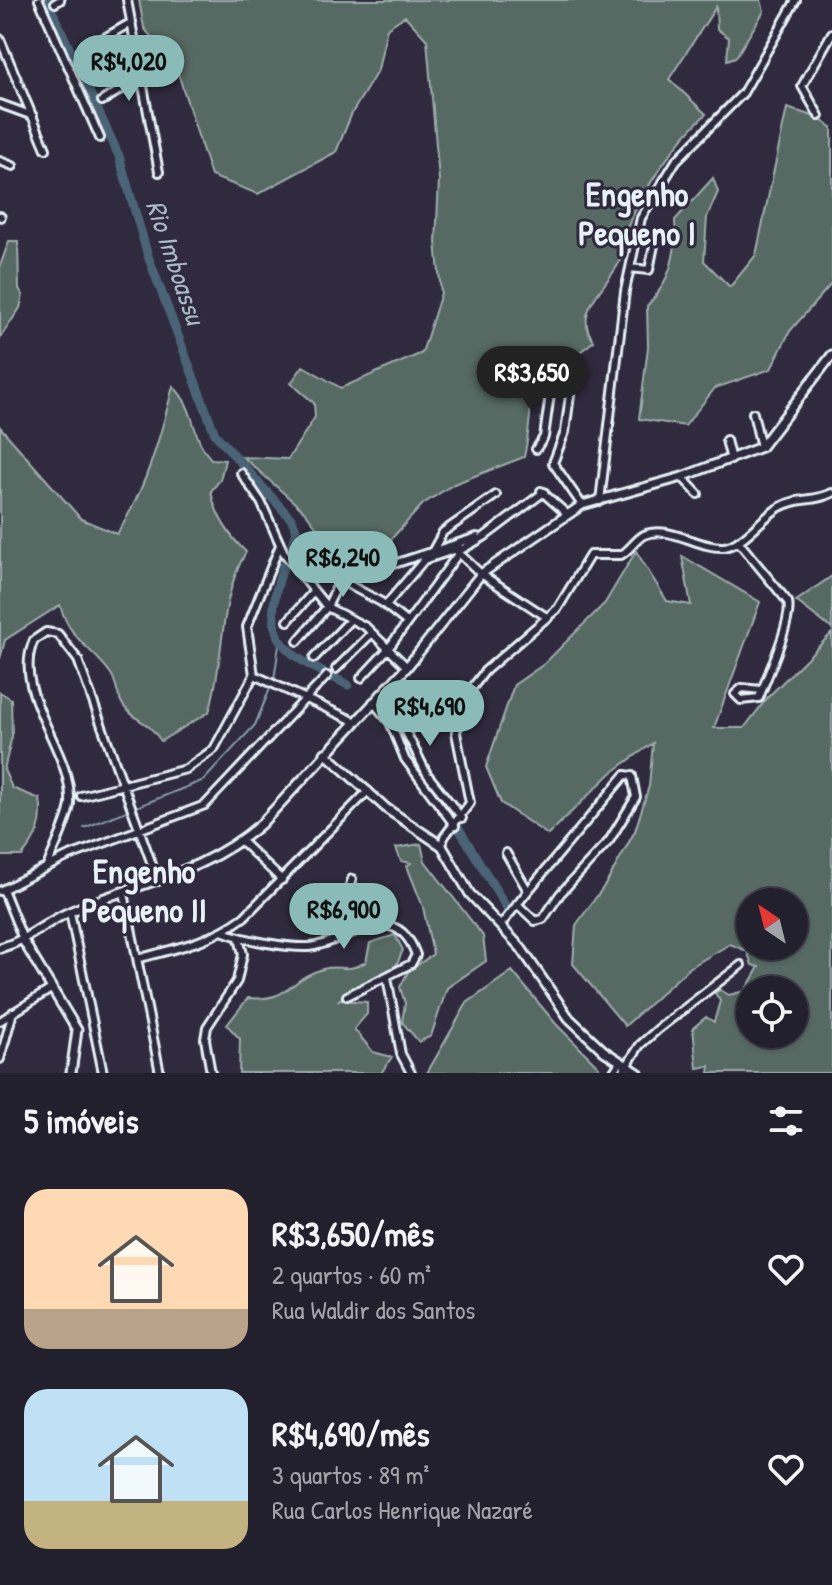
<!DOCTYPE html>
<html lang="pt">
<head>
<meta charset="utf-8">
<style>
	:root { --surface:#23202e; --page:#2b2836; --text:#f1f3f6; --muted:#a3a3aa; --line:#403e4a; --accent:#8bbbb9 }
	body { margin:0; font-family:"Patrick Hand",sans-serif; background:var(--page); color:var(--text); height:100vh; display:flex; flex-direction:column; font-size:30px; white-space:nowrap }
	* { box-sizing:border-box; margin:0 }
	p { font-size:26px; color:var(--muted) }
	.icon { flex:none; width:44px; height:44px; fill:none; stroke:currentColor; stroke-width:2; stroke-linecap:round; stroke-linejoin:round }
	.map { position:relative; height:1073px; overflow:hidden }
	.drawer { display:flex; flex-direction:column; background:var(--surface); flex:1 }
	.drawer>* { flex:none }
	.needle { width:52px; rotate:325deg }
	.controls { position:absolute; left:736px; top:888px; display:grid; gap:16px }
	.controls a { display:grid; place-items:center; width:72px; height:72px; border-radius:50%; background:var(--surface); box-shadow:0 2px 6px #0004,0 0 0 2px var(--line); font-size:40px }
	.price { position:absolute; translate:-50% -68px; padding:0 18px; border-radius:28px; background:var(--accent); color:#111; font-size:26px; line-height:52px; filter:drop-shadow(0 2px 4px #0008) }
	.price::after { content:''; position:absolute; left:50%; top:48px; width:24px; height:18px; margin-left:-12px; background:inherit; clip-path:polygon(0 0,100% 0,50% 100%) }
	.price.active { background:#222; color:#fff }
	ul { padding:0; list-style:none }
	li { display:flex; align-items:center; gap:24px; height:200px; padding:0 24px }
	li span { display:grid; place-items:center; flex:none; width:224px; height:160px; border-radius:24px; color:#555 }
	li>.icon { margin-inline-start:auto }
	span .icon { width:96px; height:96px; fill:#fffc; stroke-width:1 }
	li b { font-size:34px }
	h2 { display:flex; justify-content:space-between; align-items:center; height:96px; padding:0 24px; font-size:34px }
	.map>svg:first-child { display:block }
</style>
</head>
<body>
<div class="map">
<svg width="832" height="1073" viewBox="0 0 832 1073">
	<rect width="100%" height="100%" fill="#2f2a3d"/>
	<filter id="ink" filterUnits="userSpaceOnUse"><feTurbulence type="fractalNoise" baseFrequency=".0125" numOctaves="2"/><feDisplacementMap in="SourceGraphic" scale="16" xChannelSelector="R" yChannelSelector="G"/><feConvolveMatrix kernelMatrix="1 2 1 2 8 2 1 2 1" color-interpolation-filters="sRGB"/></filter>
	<g filter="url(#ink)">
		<path fill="#566962" stroke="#9fadad" stroke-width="2" fill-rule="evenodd" d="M 139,0 L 761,0 L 764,11 L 736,57 L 727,60 L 729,38 L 717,29 L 716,7 L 669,79 L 706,114 C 675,142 645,187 628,226 C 623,237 626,252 620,261 C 607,288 571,311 594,341 L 576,355 L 554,356 L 541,362 C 528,394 532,424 524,457 L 454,484 L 423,504 L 375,557 L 338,555 L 305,512 L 243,457 L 288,459 L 315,417 L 314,403 L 291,383 L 303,366 L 341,388 L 422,353 L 441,293 L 436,242 L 439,180 L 427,40 L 405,16 L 387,28 L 378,70 L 352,113 L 336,152 L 258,194 L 211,176 L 176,67 L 144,28 Z
			M 787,108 L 813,116 L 832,127 L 832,283 L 790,331 L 771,369 L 715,388 L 685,426 L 639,419 L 648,347 L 647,306 C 671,281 677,254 675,220 L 713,178 L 718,192 L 707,217 L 704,261 L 730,287 L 756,255 Z
			M 9,241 L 18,241 L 19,289 L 23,295 L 20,308 L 0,338 L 0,266 Z
			M 173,386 C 198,411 190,437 211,459 L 225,460 L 220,480 L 211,491 C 215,514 229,536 246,552 C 218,600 225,660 209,712 L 161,741 C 147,720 139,723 125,708 C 116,698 118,684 111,674 C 92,647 70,641 60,605 L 5,640 L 0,659 L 0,427 L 81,519 L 117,534 C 146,489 160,438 173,386 Z
			M 636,551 L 667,601 L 691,605 L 682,556 L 760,602 L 714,728 L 744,728 L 768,697 L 832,633 L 832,1073 L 709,1073 L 710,1066 L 697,1068 L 693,1028 L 706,1017 L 714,1022 L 720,1001 L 715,993 L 720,990 L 729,995 L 745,991 L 759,967 L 752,965 L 747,951 L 730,944 L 689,968 L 625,1026 L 573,964 L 576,925 L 607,882 L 635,831 L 649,786 L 653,743 L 611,773 L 548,835 L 501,803 L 486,767 L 514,685 L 544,664 L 605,603 ZM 750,902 L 794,902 L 794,946 L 750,946 ZM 794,990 L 794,1034 L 750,1034 L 750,990 Z
			M 832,576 L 832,629 L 796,601 Z
			M 0,692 L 11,699 L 12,736 L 4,770 L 12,788 L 40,799 C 44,823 37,838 22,856 L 0,856 Z
			M 421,844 L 425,861 L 483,936 L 486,961 L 447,988 L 431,1036 L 419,1042 L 402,1022 L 405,1003 L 400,987 L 408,972 L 433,954 L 423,907 L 407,866 L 411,863 L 401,861 L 396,848 Z
			M 395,935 L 403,950 L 397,964 L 386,974 L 363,983 L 339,1000 L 367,1002 L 367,1014 L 354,1029 L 373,1052 L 392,1057 L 381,1073 L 239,1073 L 240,1039 L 227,1025 L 248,998 C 291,1002 289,978 323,969 C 341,964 344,974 366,962 L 370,943 Z
			M 512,971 L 556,1024 L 599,1067 L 594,1073 L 427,1073 L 467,1003 Z"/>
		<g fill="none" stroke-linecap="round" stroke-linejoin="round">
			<path stroke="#8a9caa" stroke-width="2" d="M 274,680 L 280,638
				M 84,828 L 204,780 L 255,725 L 271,686"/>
			<path stroke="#4c6476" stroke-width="9" d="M 47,0 L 119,156 L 148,256 L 215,434 L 292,520 L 297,532 C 285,562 259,616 284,645 C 299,663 328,674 348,685
				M 381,702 L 413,768
				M 452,817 L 508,910
				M 617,1073 L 621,1067"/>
			<g stroke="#e8f1f8" stroke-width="12">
				<path id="minor" d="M 39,0 L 100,138
					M 127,0 L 159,172
					M 55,3 L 60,0
					M 0,39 L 46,149
					M 80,52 L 132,22
					M 102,101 L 140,78
					M 0,104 L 33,116
					M 819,116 L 802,86 L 832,33
					M 0,161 L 13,166
					M 0,216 L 1,217
					M 630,268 L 649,270 L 654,245
					M 574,366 L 565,432 L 553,463 L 582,505
					M 753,413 L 761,447
					M 726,440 L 731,460
					M 536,449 L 544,437 L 551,387
					M 241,473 L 261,502 L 284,553 L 314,591 L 327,607 L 366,627 L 407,667
					M 682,477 L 698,494
					M 541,491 L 567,514
					M 600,501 L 625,291 L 641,218 L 676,161 L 743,93 L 796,0
					M 738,541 L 788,602 C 793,620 767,676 759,698 L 741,700 L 735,694 L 742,688 L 761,690
					M 316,544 L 340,580 L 381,602 L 405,621
					M 432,552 L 443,532 L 496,495
					M 460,554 L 481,574 L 548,618
					M 397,563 L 477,537
					M 386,605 L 424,560 L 460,548
					M 288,621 L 314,591
					M 298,641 L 327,607 L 340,580
					M 314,658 L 351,619
					M 336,669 L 372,633
					M 254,675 L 354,721
					M 361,678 L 388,649 L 461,550 L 484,537 L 544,492
					M 381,694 L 402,724 L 427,774 L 462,818
					M 373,702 L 390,722 L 405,759 L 455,826
					M 81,796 L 186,769 L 214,749 L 254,675 L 247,627 L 280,545
					M 241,841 L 282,880
					M 442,846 L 444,837 L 470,803 L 456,733 L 463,700 L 485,671 L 558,608 L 590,555 L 621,555 C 630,550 635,540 644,535 C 669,524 699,549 724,547 C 744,544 762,517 780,507 C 800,496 811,503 832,493
					M 506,853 L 528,891
					M 47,867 C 53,850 69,819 70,804 C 73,749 10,693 34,640 L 46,632 L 58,634 L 78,660 L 158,881
					M 3,889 L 24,942
					M 0,891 L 67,857 L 205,805 L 327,676
					M 124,893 L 160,1073
					M 70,912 L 103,1073
					M 500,926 L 528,891 L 625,775 L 632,776 L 636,797 L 609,841 L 560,894 L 543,919 L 535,921 L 517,904
					M 224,932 C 245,940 287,948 309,947 C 343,945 395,894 416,955 L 411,964 L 347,996
					M 346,932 L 346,898 L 352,879
					M 140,958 C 178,948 212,941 244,917 L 368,791
					M 387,977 L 401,1054 L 411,1073
					M 0,1021 L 51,989
					M 0,1059 L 13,1012
					M 211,1073 L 205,1039 L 207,1027 L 237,981 L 243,954 L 239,938
					M 613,1073 L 620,1062
					M 622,1073 L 640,1045 L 658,1029 L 741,965"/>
			</g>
			<g stroke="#e8f1f8" stroke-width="13">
				<path id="tertiary" d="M 325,753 L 387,809 L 442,846 L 470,894 L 521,948 L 569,1018 L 604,1051 L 638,1073
					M 24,942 L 77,1030 L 71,1073
					M 0,948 C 28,940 40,926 65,914 C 136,881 199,878 261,824 L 407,667 L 481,574 L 582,505 L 682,477 L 761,447 L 832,355"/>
			</g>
			<use href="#minor" stroke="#2f2a3d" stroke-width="6"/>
			<use href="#tertiary" stroke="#2f2a3d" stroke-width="7"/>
		</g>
	</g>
	<g text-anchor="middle" stroke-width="6" stroke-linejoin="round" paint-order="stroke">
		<g font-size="28" font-style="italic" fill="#aab9c4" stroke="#2f2a3d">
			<text transform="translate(176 262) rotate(71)" y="10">Rio Imboassu</text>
		</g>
		<g font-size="34" font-weight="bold" fill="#e8f1f8" stroke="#2f2a3d">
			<text x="637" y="206">Engenho<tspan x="637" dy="39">Pequeno I</tspan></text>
			<text x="144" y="883">Engenho<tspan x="144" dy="39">Pequeno II</tspan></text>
		</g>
	</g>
</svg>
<div class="controls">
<a><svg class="needle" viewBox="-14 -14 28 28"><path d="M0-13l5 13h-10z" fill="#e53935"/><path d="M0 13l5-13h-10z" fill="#a3a3aa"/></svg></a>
<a><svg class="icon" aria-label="locate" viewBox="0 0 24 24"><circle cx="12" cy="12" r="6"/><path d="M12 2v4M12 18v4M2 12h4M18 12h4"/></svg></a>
</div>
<b class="price" style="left:129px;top:103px">R$4,020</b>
<b class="price active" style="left:532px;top:414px">R$3,650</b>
<b class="price" style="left:343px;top:599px">R$6,240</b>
<b class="price" style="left:430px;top:748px">R$4,690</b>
<b class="price" style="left:344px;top:951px">R$6,900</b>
</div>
<section class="drawer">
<h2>5 imóveis<svg class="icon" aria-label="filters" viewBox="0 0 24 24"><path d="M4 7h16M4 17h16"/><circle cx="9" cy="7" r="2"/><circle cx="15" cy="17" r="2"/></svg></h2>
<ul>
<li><span style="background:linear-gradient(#ffd9b3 75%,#b9a48a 0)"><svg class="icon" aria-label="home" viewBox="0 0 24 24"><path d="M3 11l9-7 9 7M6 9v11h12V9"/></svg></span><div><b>R$3,650/mês</b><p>2 quartos · 60 m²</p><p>Rua Waldir dos Santos</p></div><svg class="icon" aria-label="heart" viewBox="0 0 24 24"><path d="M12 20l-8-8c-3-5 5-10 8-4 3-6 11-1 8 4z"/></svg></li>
<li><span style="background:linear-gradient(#bfe0f5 70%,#c2b280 0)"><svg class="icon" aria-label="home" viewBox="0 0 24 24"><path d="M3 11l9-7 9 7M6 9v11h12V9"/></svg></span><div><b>R$4,690/mês</b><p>3 quartos · 89 m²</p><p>Rua Carlos Henrique Nazaré</p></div><svg class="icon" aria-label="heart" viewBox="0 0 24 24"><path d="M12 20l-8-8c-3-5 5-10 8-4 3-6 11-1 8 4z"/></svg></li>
</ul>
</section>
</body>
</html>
